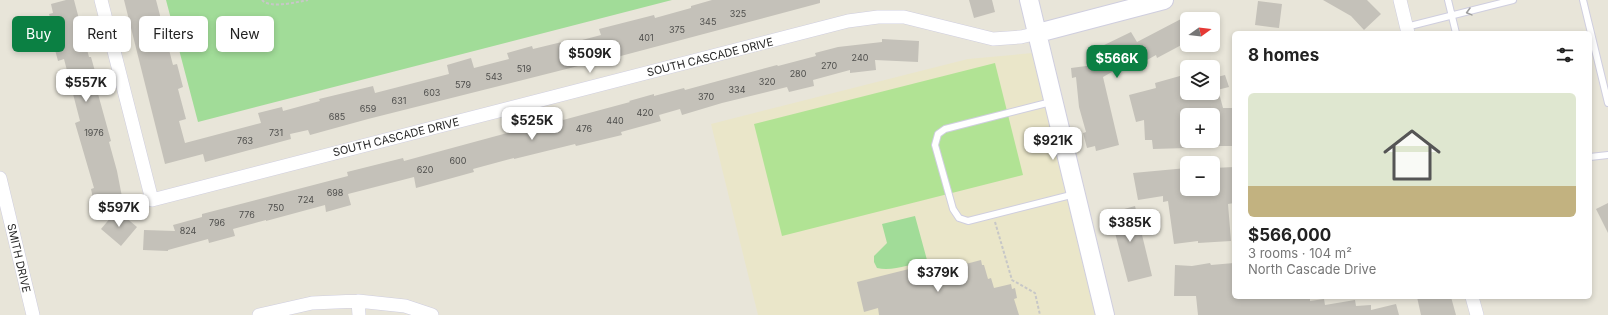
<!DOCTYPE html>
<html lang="en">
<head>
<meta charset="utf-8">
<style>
	:root { --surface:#fff; --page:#f6f6f6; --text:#222; --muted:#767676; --line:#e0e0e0; --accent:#0b8043 }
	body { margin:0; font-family:Inter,sans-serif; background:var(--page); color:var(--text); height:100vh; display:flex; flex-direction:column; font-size:15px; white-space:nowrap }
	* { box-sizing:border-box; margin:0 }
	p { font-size:13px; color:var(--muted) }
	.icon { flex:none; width:22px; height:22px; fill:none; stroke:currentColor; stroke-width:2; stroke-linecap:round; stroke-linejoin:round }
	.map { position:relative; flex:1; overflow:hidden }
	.side { position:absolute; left:1232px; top:31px; width:360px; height:268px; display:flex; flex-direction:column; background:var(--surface); border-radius:6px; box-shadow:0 2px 6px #0003 }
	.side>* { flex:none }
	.guide { position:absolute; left:12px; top:16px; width:380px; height:36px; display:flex; gap:8px }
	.needle { width:26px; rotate:75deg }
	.controls { position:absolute; left:1180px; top:12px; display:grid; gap:8px }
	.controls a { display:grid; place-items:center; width:40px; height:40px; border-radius:6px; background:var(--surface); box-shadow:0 2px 6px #0003; font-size:20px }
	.price { position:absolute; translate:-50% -34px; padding:0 9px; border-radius:8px; background:#fff; color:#222; font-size:13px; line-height:26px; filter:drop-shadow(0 1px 2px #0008) }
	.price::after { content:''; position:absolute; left:50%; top:24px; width:12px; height:9px; margin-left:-6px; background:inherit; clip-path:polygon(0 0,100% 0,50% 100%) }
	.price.active { background:var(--accent); color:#fff }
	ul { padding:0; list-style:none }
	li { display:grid; align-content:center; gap:8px; height:212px; padding:0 16px }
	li+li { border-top:1px solid var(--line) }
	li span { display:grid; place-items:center; height:124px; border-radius:6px; color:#555 }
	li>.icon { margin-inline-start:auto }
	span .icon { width:72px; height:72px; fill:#fffc; stroke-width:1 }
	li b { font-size:17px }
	h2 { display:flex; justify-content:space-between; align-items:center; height:48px; padding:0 16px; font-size:17px }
	.chip { padding:0 14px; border-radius:6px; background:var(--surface); box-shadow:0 2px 6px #0003; font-size:14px; line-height:36px }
	.chip.active { background:var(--accent); color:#fff }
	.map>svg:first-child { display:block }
</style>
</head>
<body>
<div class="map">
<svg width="1608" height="315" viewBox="0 0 1608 315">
	<rect width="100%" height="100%" fill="#e8e5d9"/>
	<path fill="#eae6c9" d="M 1033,53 L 1096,315 L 758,315 L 711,124 L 968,59 Z"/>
	<path fill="#a1dc98" d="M 166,0 L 672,0 L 198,122 Z
		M 915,216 L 927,260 C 912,264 892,272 877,268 L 874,262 L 874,256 L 887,243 L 882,224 Z"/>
	<path fill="#b1e394" d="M 995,63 L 1023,175 L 782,236 L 754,124 Z"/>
	<path fill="#c4c1b9" d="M 66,0 L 74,0 L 89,57 L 91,57 L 98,82 L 95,83 L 111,141 L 109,142 L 117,171 L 123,202 L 95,208 L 91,189 L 94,188 L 75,123 L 80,121 L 64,59 L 58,61 L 51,35 L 55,34 L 49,14 L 53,13 L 51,4 Z
		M 124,0 L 156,0 L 173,65 L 177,64 L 183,87 L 178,89 L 186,119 L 179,121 L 185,143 L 261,123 L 258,113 L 282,107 L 283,111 L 320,101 L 319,99 L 373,86 L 375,93 L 449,74 L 447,65 L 471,58 L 474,68 L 509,59 L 507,53 L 532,46 L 533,49 L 566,41 L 567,44 L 601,35 L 599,29 L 654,15 L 655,18 L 691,8 L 691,6 L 712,0 L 820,0 L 820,3 L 617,57 L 615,49 L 593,55 L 594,62 L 368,119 L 310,135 L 308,130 L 290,134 L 291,139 L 205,162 L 203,154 L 165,164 Z
		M 969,0 L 992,0 L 995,12 L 974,18 Z
		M 1323,0 L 1367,0 L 1381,14 L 1364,30 L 1351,16 Z
		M 1258,1 L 1282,4 L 1279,28 L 1255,25 Z
		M 1181,19 L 1187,32 L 1187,42 L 1157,58 L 1156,55 L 1138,65 L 1135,59 L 1103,77 L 1119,145 L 1096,151 L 1095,146 L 1087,148 L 1083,133 L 1086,132 L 1079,107 L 1076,77 L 1072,78 L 1071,68 L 1109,63 L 1100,47 L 1131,32 L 1137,42 Z
		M 882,39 L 919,41 L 918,62 L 875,60 L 876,70 L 850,73 L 850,70 L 813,80 L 814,86 L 789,92 L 787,87 L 722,103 L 682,115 L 680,109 L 659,115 L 661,121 L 621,132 L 622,135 L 576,146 L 575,144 L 514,159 L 514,158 L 473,169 L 474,172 L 416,188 L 414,177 L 348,194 L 351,205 L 326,212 L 325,205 L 266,221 L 266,220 L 233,229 L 235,236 L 209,243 L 208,239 L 168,250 L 168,251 L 143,250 L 144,230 L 175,231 L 173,225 L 202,217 L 202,214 L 348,176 L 347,172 L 403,158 L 404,161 L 562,118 L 563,120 L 630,102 L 629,101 L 654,94 L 654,96 L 684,88 L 685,90 L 777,65 L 778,66 L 816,56 L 815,53 L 838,47 L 882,42 Z
		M 1187,74 L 1187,93 L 1219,93 L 1223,108 L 1234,108 L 1234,146 L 1213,146 L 1213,115 L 1187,115 L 1187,148 L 1153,149 L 1152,140 L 1145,140 L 1144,120 L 1136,122 L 1129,95 L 1156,88 L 1155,83 Z
		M 1225,75 L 1229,87 L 1213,91 L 1213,78 Z
		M 1234,167 L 1234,203 L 1228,204 L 1231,241 L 1198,243 L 1198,241 L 1174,244 L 1168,201 L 1163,202 L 1163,196 L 1138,200 L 1133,173 L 1187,168 L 1187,189 L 1213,189 L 1213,168 Z
		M 1608,203 L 1608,233 L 1596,209 Z
		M 1135,206 L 1152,276 L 1128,282 L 1114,229 L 1110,230 L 1106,214 Z
		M 117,210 L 137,227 L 121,246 L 101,229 Z
		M 981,260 L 982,265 L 984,265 L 988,279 L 991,278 L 994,288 L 1011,284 L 1012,289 L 1015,288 L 1017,298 L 1014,299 L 1019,315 L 879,315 L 878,308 L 864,312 L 857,282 L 937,262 L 939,271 Z
		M 1210,263 L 1211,265 L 1234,263 L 1234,297 L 1310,297 L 1310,301 L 1324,299 L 1325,305 L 1355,300 L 1356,306 L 1371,305 L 1371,310 L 1396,304 L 1399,315 L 1198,315 L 1196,296 L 1174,296 L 1175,265 L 1192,266 Z
		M 1417,297 L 1451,297 L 1456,315 L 1421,315 Z"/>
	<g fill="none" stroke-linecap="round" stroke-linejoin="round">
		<g stroke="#cfcedf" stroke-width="8">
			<path id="lane" d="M 1448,0 L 1456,33
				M 1583,0 L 1608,103
				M 1406,27 L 1513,0
				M 1051,102 L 945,129 L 938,134 L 935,145 L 953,209 L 959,218 L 968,221 L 1075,194
				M 1590,157 L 1608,155"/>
		</g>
		<g stroke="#cfcedf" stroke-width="14">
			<path id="street" d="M 101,0 L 152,200 L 848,21 L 878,17 L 904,17 L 993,39 L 1021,37 L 1038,33
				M 1400,0 L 1408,33
				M 0,178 L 33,315
				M 1472,297 L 1477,315
				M 358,301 L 359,315
				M 259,315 L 312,303 L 358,301 L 405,306 L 432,315"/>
		</g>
		<g stroke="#cfcedf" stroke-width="20">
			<path id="secondary" d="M 1029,0 L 1105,315
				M 1038,33 L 1164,0"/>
		</g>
		<path stroke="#c7c7c7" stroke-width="2" stroke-dasharray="3 2" stroke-linecap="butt" d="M 262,0 C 270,9 297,2 308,0
			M 995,222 L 1012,280 L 1035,293 L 1040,315"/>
		<use href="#lane" stroke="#fff" stroke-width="6"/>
		<use href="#street" stroke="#fff" stroke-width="13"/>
		<use href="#secondary" stroke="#fff" stroke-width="18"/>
	</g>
	<defs><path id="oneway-chevron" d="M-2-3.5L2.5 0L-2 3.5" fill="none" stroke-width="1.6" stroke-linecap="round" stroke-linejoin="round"/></defs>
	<use stroke="#9e9e9e" href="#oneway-chevron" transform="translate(1469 12) rotate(165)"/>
	<g text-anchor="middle" stroke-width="3" stroke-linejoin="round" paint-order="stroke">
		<g font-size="9" fill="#4e4e4c">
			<text x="738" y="17">325</text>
			<text x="708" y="25">345</text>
			<text x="677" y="33">375</text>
			<text x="646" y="41">401</text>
			<text x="860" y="61">240</text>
			<text x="829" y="69">270</text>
			<text x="524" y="72">519</text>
			<text x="798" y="77">280</text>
			<text x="494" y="80">543</text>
			<text x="767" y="85">320</text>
			<text x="463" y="88">579</text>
			<text x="737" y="93">334</text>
			<text x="432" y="96">603</text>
			<text x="706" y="100">370</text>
			<text x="399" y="104">631</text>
			<text x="368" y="112">659</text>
			<text x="645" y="116">420</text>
			<text x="337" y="120">685</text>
			<text x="615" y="124">440</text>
			<text x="584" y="132">476</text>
			<text x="94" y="136">1976</text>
			<text x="276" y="136">731</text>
			<text x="245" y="144">763</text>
			<text x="458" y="164">600</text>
			<text x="425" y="173">620</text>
			<text x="335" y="196">698</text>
			<text x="306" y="203">724</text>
			<text x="276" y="211">750</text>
			<text x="247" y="218">776</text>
			<text x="217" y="226">796</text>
			<text x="188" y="234">824</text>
		</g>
		<g font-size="11" fill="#272727" stroke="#fff">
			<text transform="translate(710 57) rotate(-14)" y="4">SOUTH CASCADE DRIVE</text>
			<text transform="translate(396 137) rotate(-14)" y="4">SOUTH CASCADE DRIVE</text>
			<text transform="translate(19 258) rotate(77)" y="4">SMITH DRIVE</text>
		</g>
	</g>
</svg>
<div class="controls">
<a><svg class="needle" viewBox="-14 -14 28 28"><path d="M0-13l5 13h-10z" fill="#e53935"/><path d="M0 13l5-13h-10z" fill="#767676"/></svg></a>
<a><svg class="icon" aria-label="layers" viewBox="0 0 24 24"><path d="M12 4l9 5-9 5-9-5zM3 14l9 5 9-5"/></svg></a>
<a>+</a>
<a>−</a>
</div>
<b class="price" style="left:590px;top:74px">$509K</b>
<b class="price active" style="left:1117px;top:79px">$566K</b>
<b class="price" style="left:86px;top:103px">$557K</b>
<b class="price" style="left:532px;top:141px">$525K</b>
<b class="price" style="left:1053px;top:161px">$921K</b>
<b class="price" style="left:119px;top:228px">$597K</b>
<b class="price" style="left:1130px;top:243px">$385K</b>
<b class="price" style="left:938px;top:293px">$379K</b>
<div class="guide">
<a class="chip active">Buy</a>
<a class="chip">Rent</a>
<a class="chip">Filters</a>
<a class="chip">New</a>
</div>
<section class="side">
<h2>8 homes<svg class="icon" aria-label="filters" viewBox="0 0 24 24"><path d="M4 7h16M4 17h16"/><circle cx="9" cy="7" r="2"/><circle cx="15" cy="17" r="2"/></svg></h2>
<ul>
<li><span style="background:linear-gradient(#dfe7d0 75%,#c2b280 0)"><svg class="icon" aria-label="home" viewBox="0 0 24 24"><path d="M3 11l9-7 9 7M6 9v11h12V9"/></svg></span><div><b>$566,000</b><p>3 rooms · 104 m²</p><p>North Cascade Drive</p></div></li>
</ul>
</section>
</div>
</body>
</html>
